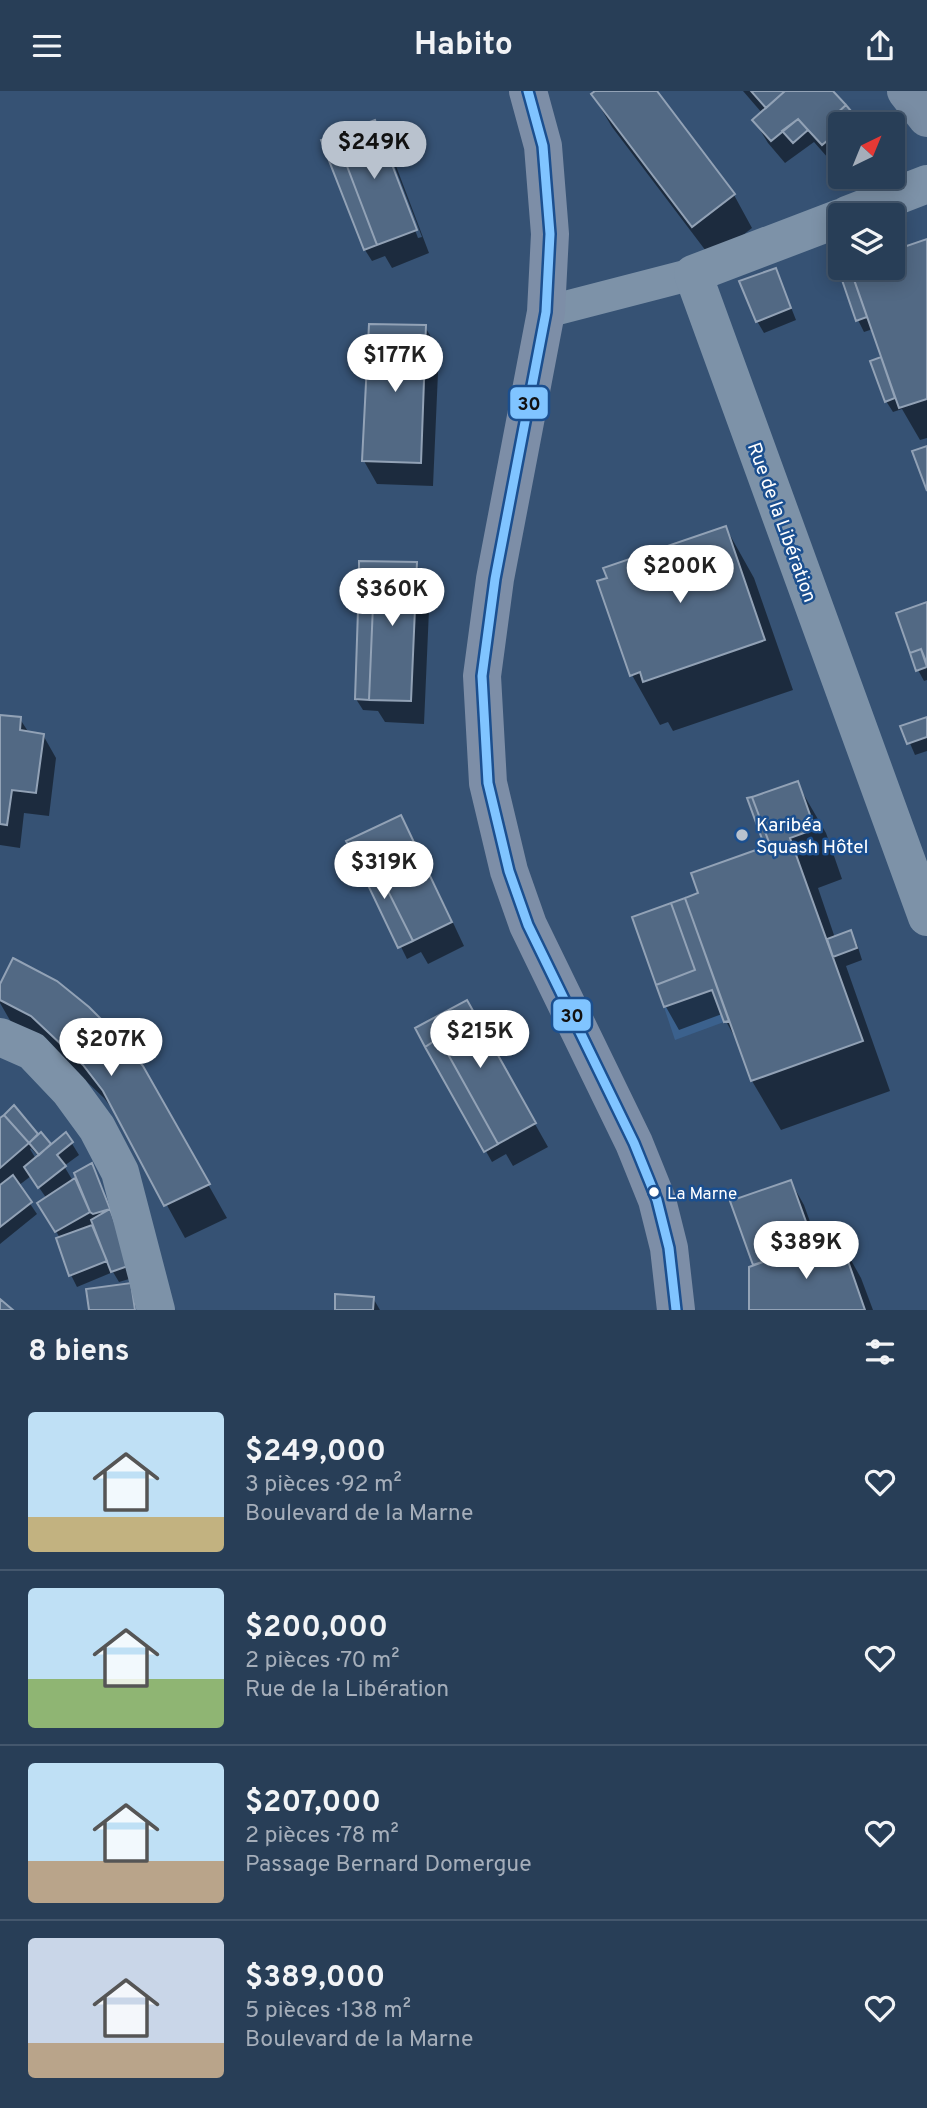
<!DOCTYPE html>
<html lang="fr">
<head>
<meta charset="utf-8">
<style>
	:root { --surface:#283e57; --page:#344961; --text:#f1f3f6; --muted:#a5aeba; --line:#44576d; --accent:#b9c2ce }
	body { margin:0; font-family:Overpass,sans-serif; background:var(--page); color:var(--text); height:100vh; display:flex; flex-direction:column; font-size:26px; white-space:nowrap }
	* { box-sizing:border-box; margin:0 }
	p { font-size:23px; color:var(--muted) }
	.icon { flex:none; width:38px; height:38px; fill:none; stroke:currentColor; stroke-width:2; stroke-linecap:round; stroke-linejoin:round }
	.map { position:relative; height:1219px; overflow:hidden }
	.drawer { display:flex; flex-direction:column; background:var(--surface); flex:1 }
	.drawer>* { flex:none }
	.needle { width:46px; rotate:43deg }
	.tools { position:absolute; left:828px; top:21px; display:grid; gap:14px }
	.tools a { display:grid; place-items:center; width:77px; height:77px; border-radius:7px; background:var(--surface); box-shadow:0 4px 18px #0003,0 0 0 2px var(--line); font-size:35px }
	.price { position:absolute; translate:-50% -60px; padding:0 16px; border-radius:24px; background:#fff; color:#222; font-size:23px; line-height:46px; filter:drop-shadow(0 2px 4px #0008) }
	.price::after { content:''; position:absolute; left:50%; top:42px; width:21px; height:16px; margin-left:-10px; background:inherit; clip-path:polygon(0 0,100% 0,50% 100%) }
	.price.on { background:var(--accent); color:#111 }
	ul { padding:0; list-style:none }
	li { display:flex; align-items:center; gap:21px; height:175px; padding:0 28px }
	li+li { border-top:2px solid var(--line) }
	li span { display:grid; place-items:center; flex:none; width:196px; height:140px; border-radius:7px; color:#555 }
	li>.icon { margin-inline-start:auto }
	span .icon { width:84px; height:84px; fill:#fffc; stroke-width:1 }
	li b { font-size:30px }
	h2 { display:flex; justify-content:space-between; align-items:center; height:84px; padding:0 28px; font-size:30px }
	header { display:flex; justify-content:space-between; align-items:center; height:91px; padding:0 28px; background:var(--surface); font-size:32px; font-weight:700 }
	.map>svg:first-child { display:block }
</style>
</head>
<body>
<header><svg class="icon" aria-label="menu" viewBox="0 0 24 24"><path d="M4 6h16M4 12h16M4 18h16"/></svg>Habito<svg class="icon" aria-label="share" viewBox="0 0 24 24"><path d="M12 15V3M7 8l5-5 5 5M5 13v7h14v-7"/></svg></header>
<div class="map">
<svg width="927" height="1219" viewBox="0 0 927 1219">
	<rect width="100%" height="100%" fill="#365274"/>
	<path fill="#3b618d" d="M 712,899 L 724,931 L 675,949 L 664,916 Z"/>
	<path fill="#0007" fill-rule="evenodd" d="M 598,0 L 655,0 L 734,104 L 752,137 L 712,168 L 612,36 L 593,4 Z
		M 743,0 L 831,0 L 858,33 L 840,33 L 840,73 L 836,76 L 814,51 L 785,72 L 768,52 L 754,29 L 762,22 Z
		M 374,31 L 388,54 L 429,162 L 392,177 L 385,165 L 372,170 L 365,159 L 324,50 ZM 383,53 L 386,53 L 422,146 L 418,147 Z
		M 927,152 L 927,347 L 920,349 L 902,318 L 893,321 L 886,310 L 884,274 L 886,274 L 873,238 L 864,241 L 858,229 L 852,188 L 856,195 L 858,194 L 852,177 L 892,177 Z
		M 775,179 L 781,191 L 796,229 L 764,242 L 757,230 Z
		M 425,236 L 439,259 L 433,395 L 377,393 L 364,370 Z
		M 726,437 L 754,487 L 793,599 L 673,640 L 668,631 L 660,634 L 632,584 Z
		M 416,473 L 430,496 L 424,633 L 385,631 L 378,620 L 363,619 L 356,608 Z
		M 927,513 L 927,589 L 924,590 L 918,579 Z
		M 0,625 L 20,628 L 29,642 L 43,644 L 56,667 L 49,725 L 24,722 L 20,757 L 0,754 Z
		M 927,628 L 927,660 L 915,664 L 903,636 Z
		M 797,692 L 826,742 L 842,788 L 818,797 L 835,847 L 850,841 L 857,853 L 862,869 L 846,875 L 890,1000 L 781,1039 L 752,990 L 739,954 L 722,923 L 679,939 L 666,916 L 634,827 L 689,815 L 700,803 L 767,757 Z
		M 400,726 L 414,749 L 464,855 L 428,873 L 421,861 L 407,868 L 349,751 Z
		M 0,897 L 142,976 L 227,1127 L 185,1147 L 119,1027 L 104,1007 L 52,958 L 15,938 L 0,912 Z
		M 466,911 L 548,1056 L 513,1075 L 506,1063 L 492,1071 L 417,938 Z
		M 14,1017 L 38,1046 L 41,1044 L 51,1055 L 66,1043 L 79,1064 L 64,1075 L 73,1090 L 91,1074 L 98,1086 L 136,1186 L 119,1191 L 113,1181 L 77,1196 L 71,1184 L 58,1148 L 60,1147 L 40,1113 L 47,1108 L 31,1085 L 18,1095 L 37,1123 L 0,1153 L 0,1029 ZM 31,1057 L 39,1066 L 36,1068 L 30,1058 Z
		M 791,1091 L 804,1114 L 818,1153 L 838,1146 L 861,1187 L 873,1219 L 751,1219 L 751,1177 L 755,1175 L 732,1111 Z
		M 337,1205 L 373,1207 L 380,1219 L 336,1219 Z"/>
	<path fill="#526984" stroke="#92a2b6" stroke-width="2" d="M 595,0 L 657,0 L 735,103 L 692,136 L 591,3 Z
		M 751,0 L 785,0 L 766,17 Z
		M 785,0 L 833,0 L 846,14 L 835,24 L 844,33 L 840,33 L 840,39 L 822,54 L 798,28 L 771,50 L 752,29 Z
		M 846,14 L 856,26 L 847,33 L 844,33 L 835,24 Z
		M 798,28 L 808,39 L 793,52 L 782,40 Z
		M 375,29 L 417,139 L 377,154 L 342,62 L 328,67 L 321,49 Z
		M 342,62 L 377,154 L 364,159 L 328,67 Z
		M 927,148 L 927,308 L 899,317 L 850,177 L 892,177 L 892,160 Z
		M 776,177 L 791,217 L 756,231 L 739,190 Z
		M 853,186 L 867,226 L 856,230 L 842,189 Z
		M 369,233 L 426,234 L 421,372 L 362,370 Z
		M 881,266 L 895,307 L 885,311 L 870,270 Z
		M 927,355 L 927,400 L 912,360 Z
		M 726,435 L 765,549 L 643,591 L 640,581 L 630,585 L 597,490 L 607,487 L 603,477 Z
		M 359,470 L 417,471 L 411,610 L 369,609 L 374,490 L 359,489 Z
		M 359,489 L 374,490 L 369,609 L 355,608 Z
		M 927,511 L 927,573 L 921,558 L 910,562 L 896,522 Z
		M 921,558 L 927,576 L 916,580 L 910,562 Z
		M 0,624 L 21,626 L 20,639 L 44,643 L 36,702 L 12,699 L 7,734 L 0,733 Z
		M 927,626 L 927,646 L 907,653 L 900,635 Z
		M 798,690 L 815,738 L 790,747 L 863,950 L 751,990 L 685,807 L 698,802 L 691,782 L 770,754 L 752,706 Z
		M 752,706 L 770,754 L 765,756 L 747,707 Z
		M 401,724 L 452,831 L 413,850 L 369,762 L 356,769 L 346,750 Z
		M 369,762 L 413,850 L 398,857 L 356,769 Z
		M 685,807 L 729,930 L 724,931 L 712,899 L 664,916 L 656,894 L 695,879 L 671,812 Z
		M 671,812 L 695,879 L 656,894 L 632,826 Z
		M 851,839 L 857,857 L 833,866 L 827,848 Z
		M 13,867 L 57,890 L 89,916 L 117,944 L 143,975 L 210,1093 L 164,1115 L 103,1000 L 83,974 L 31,925 L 0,909 L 0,893 Z
		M 467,909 L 536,1032 L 498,1053 L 439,947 L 425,956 L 415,937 Z
		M 439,947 L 498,1053 L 484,1061 L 425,956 Z
		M 14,1014 L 38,1043 L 29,1052 L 4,1024 Z
		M 4,1024 L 29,1052 L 0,1077 L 0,1027 Z
		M 41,1041 L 51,1053 L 39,1064 L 29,1052 Z
		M 66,1041 L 73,1051 L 57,1064 L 66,1075 L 38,1097 L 24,1076 Z
		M 92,1072 L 110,1118 L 93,1123 L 90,1121 L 74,1082 Z
		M 13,1084 L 32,1111 L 0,1136 L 0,1094 Z
		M 75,1087 L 90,1121 L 55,1141 L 37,1112 Z
		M 791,1089 L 814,1153 L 753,1174 L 730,1110 Z
		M 110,1118 L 131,1174 L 111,1181 L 91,1129 Z
		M 92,1134 L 107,1170 L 69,1185 L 56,1147 Z
		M 839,1144 L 865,1219 L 749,1219 L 749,1176 Z
		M 131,1192 L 135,1219 L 89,1219 L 86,1198 Z
		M 335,1203 L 374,1206 L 373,1219 L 335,1219 Z
		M 0,1208 L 13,1219 L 0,1219 Z"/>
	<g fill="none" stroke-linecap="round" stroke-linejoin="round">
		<path stroke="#7d92a8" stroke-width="32" d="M 546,221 L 693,183"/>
		<path stroke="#7d92a8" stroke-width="38" d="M 847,124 L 927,93
			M 840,127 L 693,183 L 927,826
			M 0,946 L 32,960 L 70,1000 L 97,1037 L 120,1081 L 156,1219"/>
		<path stroke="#798da4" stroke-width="38" d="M 906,0 L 927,27"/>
		<path stroke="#7d8ea7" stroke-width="38" d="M 528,0 L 543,55 L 550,143 L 546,221 L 495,488 L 482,585 L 488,692 L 509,780 L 528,834 L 634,1052 L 657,1109 L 669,1157 L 676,1219"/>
		<g stroke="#1b4f8f" stroke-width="14">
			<path id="bus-1" d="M 528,0 L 543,55 L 550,143 L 546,221 L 495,488 L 482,585 L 488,692 L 509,780 L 528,834 L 634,1052 L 657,1109 L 669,1157 L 676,1219"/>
		</g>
		<use href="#bus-1" stroke="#80c4ff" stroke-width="9"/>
	</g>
	<circle fill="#b9c2ce" stroke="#1b4f8f" stroke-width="2.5" cx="742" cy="744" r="7"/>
	<circle fill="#fff" stroke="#1b4f8f" stroke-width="2.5" cx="654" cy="1101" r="6"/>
	<g text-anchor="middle" stroke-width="5" stroke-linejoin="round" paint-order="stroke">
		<g font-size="17" fill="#fff" stroke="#1b4f8f" text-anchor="start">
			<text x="667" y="1108">La Marne</text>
		</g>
		<g font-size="19" fill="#fff" stroke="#1b4f8f">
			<text transform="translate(783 431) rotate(70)" y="7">Rue de la Libération</text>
		</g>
		<g font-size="19" fill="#fff" stroke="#1b4f8f" text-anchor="start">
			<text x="756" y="740">Karibéa<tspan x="756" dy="22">Squash Hôtel</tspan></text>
		</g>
	</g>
	<g stroke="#1b4f8f" stroke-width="2.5">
		<rect x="509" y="295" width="40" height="34" rx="7" fill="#80c4ff"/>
		<rect x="552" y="907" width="40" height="34" rx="7" fill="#80c4ff"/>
	</g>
	<g font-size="19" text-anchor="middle" font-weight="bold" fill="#111">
		<text x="529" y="319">30</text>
		<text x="572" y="931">30</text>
	</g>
</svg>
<div class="tools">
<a><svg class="needle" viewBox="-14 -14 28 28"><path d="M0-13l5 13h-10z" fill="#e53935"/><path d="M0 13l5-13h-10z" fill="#a5aeba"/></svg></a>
<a><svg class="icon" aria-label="layers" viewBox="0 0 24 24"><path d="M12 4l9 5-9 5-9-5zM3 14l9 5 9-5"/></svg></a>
</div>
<b class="price on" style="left:374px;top:90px">$249K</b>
<b class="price" style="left:395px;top:303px">$177K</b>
<b class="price" style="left:680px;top:514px">$200K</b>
<b class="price" style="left:392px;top:537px">$360K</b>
<b class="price" style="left:384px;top:810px">$319K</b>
<b class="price" style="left:480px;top:979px">$215K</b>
<b class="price" style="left:111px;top:987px">$207K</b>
<b class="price" style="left:806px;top:1190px">$389K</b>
</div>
<section class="drawer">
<h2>8 biens<svg class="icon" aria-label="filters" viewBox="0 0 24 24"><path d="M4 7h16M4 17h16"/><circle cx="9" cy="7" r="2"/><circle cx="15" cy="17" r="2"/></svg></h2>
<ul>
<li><span style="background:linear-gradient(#bfe0f5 75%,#c2b280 0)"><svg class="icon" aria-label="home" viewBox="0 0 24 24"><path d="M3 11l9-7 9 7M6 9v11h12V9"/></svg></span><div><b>$249,000</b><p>3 pièces · 92 m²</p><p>Boulevard de la Marne</p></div><svg class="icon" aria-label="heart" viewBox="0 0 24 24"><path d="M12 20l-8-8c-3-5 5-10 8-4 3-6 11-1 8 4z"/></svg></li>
<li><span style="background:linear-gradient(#bfe0f5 65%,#8fb573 0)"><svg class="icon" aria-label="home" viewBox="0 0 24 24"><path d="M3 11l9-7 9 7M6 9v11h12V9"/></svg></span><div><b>$200,000</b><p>2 pièces · 70 m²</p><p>Rue de la Libération</p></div><svg class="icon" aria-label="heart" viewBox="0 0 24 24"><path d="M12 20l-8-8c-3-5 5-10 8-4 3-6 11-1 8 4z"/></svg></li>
<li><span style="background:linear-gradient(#bfe0f5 70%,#b9a48a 0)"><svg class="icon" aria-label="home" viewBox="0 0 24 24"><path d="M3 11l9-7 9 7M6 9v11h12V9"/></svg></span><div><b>$207,000</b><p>2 pièces · 78 m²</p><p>Passage Bernard Domergue</p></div><svg class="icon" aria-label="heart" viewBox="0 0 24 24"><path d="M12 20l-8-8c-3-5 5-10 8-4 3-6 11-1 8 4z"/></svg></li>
<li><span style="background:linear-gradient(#c9d6e8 75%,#b9a48a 0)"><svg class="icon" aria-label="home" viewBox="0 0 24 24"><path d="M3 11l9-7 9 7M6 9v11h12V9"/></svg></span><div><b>$389,000</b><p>5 pièces · 138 m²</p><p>Boulevard de la Marne</p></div><svg class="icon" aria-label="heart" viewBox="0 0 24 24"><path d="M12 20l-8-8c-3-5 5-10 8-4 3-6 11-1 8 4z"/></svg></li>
</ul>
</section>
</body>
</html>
